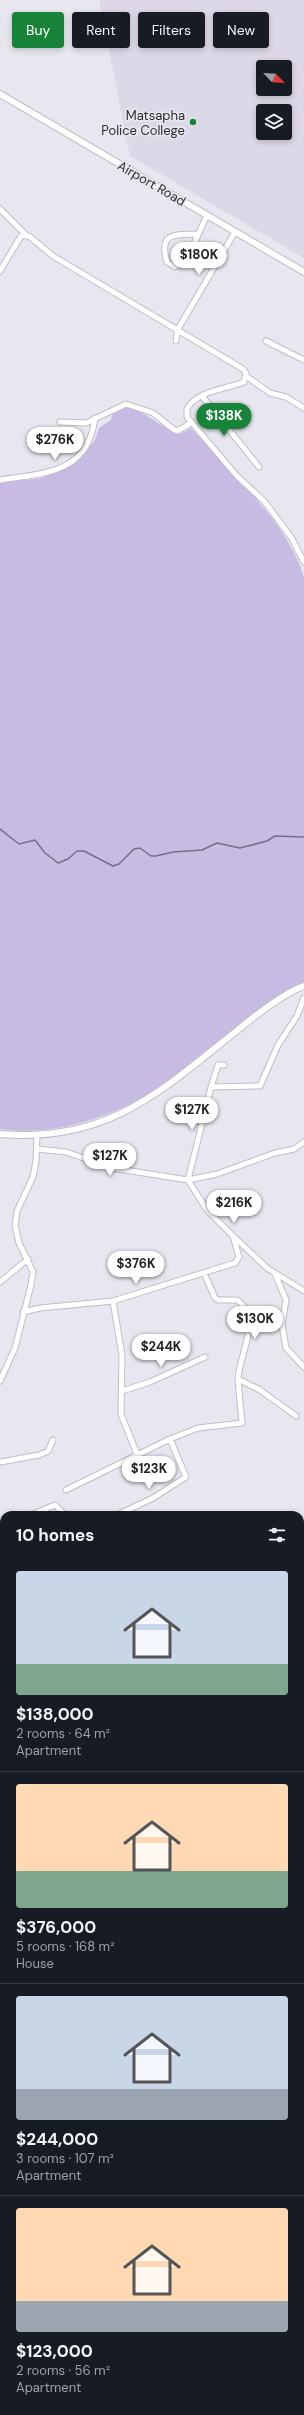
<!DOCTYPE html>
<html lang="en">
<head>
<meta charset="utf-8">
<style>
	:root { --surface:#171b24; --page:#20242c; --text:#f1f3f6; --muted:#9ea1a6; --line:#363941; --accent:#18843a }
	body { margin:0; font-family:"DM Sans",sans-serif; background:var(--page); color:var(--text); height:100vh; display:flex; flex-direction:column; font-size:15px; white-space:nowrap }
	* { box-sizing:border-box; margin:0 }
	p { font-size:13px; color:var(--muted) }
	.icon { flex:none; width:22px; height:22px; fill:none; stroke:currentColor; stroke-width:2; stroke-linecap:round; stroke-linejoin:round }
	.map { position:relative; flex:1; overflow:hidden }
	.details { position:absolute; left:0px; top:1511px; width:304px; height:904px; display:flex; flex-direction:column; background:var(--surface); border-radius:12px 12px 0 0; box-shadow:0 2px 6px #0003 }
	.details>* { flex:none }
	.hud { position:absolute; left:12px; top:12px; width:280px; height:36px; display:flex; gap:8px }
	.needle { width:26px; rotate:115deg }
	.buttons { position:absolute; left:256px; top:60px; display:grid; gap:8px }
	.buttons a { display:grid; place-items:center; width:36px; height:36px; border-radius:4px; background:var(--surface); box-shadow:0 2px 6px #0003; font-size:20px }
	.price { position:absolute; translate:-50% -34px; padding:0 9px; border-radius:14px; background:#fff; color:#222; font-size:13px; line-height:26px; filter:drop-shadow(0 1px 2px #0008) }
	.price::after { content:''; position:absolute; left:50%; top:24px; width:12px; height:9px; margin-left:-6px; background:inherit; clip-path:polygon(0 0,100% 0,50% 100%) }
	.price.active { background:var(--accent); color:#fff }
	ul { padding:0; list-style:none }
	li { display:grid; align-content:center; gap:8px; height:212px; padding:0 16px }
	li+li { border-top:1px solid var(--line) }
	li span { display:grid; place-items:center; height:124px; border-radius:4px; color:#555 }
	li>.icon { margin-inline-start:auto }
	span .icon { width:72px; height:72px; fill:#fffc; stroke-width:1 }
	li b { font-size:17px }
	h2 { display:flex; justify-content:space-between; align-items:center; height:48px; padding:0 16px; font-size:17px }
	.chip { padding:0 14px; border-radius:4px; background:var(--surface); box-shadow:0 2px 6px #0003; font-size:14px; line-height:36px }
	.chip.active { background:var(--accent); color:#fff }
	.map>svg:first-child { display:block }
</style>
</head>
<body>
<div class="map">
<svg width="304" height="2415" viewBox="0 0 304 2415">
	<rect width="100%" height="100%" fill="#e8e6ee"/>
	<path fill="#dcd8e7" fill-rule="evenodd" d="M 99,0 L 304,0 L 304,258 L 130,156 ZM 263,67 L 285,67 L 285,89 L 263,89 ZM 263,111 L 285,111 L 285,133 L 263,133 Z"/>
	<path fill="#c7bbe3" d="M 126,407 L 136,409 L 174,433 L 180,434 L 191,428 C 229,471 287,521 304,577 L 304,982 C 279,992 258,1011 236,1028 C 210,1048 185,1072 157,1090 C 111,1117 54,1137 0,1129 L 0,483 L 41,478 L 63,470 L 80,459 L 95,440 L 99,428 L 111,420 L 113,412 Z"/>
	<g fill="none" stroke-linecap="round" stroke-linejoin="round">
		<path stroke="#766e89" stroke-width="1.5" d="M 0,829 L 19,844 L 35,840 L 45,853 L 58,863 L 68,859 L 77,851 L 84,851 L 113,866 L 119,864 L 134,849 L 140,848 L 151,856 L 156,856 L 173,852 L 202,850 L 217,843 L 240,848 L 267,841 L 275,836 L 304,837"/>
		<g stroke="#c0bdc6" stroke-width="7">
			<path id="minor" d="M 0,209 L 25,234
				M 197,234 C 176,235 158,231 167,262 L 175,267 L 180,265 L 194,244 L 207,215
				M 0,271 L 21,236 L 29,236 L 53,256 L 243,369 L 246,373 L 244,382 C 226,389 196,391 187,409 L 187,417 L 237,476 L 265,502 L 291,537 L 304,562
				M 176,341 L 178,329 L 235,232
				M 266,341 L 304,360
				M 246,376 L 270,393 L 286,397 L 304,408
				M 202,396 L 259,467
				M 221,418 L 229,413
				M 60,422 L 86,423 L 126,404 L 153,413 L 173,429 L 177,431 L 191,423
				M 0,480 C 44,473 88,474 95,418
				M 224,1065 L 218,1065 L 211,1087 L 260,1086 L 278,1045 L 297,1016 L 304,998
				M 37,1149 L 66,1152 L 112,1168 L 188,1180 L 217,1174 L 275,1153 L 294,1149 L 304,1142
				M 188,1180 L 207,1210 L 233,1236 L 267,1268 L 304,1291
				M 188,1180 L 211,1087
				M 204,1273 L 215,1298 L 218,1300 L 237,1300 C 263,1317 239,1355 238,1379 L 260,1390 L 296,1416
				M 275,1274 L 286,1300 L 282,1325 L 286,1348 L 304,1367
				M 0,1282 L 28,1259
				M 113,1301 L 122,1355 L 121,1414 L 137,1454
				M 23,1312 L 40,1308 L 113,1301 L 235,1263 L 239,1257 L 233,1236
				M 0,1381 L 15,1348 L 31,1285 L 33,1272 L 19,1243 L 15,1225 L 17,1211 L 33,1177 L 36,1161 L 37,1135
				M 122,1391 L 150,1382 L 205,1357
				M 170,1439 L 198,1428 L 242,1423 L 238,1379
				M 0,1462 L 39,1455 L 48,1451 L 53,1440
				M 66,1490 L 170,1439 L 186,1477 L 153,1498 L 117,1515
				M 31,1515 L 55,1505 L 65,1515
				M 0,1531 L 4,1529
				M 0,1581 L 4,1585
				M 0,1647 L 4,1644
				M 0,1667 L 4,1668
				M 300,1680 L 304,1681
				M 300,1801 L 304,1800
				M 0,1878 L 4,1879
				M 0,2071 L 4,2071
				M 300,2073 L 304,2072
				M 300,2161 L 304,2166
				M 0,2207 L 4,2207
				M 300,2207 L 304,2207
				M 300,2249 L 304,2244
				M 167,2411 L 170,2415
				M 147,2415 L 148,2411"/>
		</g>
		<g stroke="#c0bdc6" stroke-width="8">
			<path id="tertiary" d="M 0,94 L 304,272
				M 0,1134 C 105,1143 158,1094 234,1033 C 251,1019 284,992 304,986"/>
		</g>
		<g stroke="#c0bdc6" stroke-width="10">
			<path id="primary" d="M 0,2120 L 4,2120
				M 300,2123 L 304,2123"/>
		</g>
		<use href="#minor" stroke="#fff" stroke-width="5"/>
		<use href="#tertiary" stroke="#fff" stroke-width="6"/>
		<use href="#primary" stroke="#fff" stroke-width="8"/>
	</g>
	<circle fill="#18843a" stroke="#e8e6ee" stroke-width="1.5" cx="193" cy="122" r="4"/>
	<g text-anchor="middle" stroke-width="3.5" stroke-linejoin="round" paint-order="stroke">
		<g font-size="13" fill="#2d2c2f" stroke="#e8e6ee" text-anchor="end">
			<text x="185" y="120">Matsapha<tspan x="185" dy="15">Police College</tspan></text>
		</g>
		<g font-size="13" fill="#2d2c2f" stroke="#e8e6ee">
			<text transform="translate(152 183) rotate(30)" y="5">Airport Road</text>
		</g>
	</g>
</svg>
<div class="buttons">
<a><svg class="needle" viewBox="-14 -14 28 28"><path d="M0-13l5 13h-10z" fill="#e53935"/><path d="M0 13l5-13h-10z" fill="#9ea1a6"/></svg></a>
<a><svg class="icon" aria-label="layers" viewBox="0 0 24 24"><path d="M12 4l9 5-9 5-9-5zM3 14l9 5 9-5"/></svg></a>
</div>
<b class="price" style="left:199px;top:276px">$180K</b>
<b class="price active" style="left:224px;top:437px">$138K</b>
<b class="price" style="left:55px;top:461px">$276K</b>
<b class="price" style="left:192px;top:1131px">$127K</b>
<b class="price" style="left:110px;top:1177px">$127K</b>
<b class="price" style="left:234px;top:1224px">$216K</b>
<b class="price" style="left:136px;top:1285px">$376K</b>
<b class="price" style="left:255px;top:1340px">$130K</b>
<b class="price" style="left:161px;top:1368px">$244K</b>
<b class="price" style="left:149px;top:1490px">$123K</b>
<div class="hud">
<a class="chip active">Buy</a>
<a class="chip">Rent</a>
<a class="chip">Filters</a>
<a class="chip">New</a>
</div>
<section class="details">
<h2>10 homes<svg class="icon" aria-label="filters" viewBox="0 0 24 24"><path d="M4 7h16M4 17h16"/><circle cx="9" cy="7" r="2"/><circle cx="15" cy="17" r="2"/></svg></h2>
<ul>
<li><span style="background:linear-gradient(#c9d6e8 75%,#7fa58c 0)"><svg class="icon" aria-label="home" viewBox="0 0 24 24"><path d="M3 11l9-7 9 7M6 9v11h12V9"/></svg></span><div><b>$138,000</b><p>2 rooms · 64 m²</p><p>Apartment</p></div></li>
<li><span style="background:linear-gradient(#ffd9b3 70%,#7fa58c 0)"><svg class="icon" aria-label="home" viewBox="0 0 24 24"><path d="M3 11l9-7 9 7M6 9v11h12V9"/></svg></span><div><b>$376,000</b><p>5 rooms · 168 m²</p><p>House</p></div></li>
<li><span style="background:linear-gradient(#c9d6e8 75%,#9aa5b1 0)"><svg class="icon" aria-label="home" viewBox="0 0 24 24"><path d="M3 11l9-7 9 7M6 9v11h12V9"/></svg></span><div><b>$244,000</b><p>3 rooms · 107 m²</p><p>Apartment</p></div></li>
<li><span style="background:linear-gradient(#ffd9b3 75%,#9aa5b1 0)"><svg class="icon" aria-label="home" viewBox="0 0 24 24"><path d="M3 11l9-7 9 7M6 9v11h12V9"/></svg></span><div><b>$123,000</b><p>2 rooms · 56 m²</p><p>Apartment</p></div></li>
</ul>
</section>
</div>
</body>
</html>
